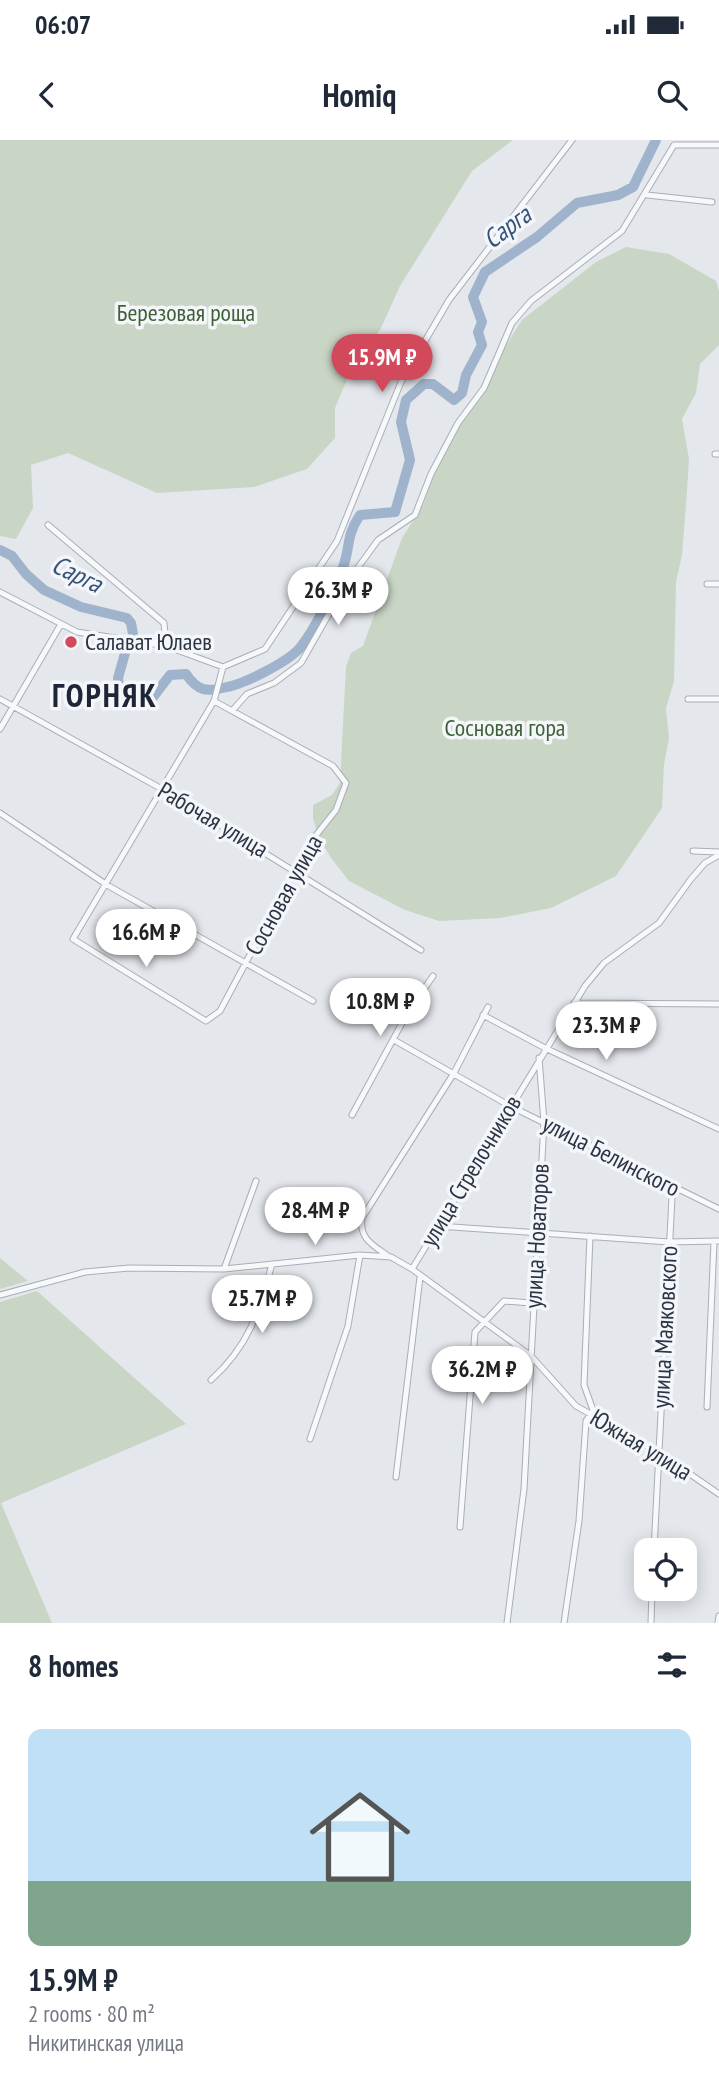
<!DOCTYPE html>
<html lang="en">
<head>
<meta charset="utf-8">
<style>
	:root { --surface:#fff; --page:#f2f2f3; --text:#1f2937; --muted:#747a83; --line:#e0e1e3; --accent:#d1495b }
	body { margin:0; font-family:"PT Sans Narrow",sans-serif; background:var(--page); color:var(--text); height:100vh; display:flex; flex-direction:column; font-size:26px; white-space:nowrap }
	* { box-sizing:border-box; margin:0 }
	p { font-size:23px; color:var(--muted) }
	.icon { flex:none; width:38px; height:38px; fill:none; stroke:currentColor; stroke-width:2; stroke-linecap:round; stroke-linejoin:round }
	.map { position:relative; height:1483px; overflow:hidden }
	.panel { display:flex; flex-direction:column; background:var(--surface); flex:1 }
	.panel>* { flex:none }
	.tools { position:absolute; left:634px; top:1398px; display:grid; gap:14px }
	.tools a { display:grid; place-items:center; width:63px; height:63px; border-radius:14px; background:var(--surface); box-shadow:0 4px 18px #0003; font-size:35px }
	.price { position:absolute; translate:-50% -60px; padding:0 16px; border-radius:24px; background:#fff; color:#222; font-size:23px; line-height:46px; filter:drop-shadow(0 2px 4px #0008) }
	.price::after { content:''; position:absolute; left:50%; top:42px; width:21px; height:16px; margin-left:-10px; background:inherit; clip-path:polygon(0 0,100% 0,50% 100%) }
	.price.current { background:var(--accent); color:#fff }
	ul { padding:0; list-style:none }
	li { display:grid; align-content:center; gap:14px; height:371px; padding:0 28px }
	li+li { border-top:2px solid var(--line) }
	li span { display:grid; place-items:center; height:217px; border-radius:14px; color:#555 }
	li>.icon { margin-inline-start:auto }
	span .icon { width:126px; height:126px; fill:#fffc; stroke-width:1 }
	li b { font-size:30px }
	h2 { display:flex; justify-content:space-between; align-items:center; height:84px; padding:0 28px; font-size:30px }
	.status { display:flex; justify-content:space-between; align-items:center; height:49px; padding:0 35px; background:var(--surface); direction:ltr }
	.status svg { height:19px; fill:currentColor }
	header { display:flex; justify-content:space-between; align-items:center; height:91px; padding:0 28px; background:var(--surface); font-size:32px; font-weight:800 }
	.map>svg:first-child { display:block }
</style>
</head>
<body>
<div class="status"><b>06:07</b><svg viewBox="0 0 49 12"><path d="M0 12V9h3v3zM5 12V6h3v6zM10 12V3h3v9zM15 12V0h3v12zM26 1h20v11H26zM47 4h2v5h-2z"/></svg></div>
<header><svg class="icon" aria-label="back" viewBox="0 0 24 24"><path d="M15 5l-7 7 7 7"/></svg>Homiq<svg class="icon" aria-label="search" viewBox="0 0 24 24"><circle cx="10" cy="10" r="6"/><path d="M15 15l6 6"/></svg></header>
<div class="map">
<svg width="719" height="1483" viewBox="0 0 719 1483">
	<rect width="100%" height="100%" fill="#e4e7ec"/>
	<path fill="#c9d6c5" d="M 0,0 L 513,0 L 472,31 L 400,146 L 381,188 L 349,235 L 335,268 L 335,298 L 307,329 L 254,347 L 157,353 L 68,313 L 31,325 L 33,368 L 16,399 L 0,396 Z
		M 626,107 L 669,114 L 716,141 L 719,151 L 719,205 L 700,224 L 696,253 L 682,279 L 689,319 L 687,351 L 682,415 L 676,442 L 674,541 L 666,568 L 669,598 L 664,624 L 662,668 L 616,736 L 551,768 L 500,778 L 439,781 L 405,770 L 349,741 L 331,718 L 319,697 L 313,679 L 313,665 L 332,655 L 340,643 L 346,527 L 351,513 L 363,506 L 402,398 L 423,365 L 435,331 L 460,284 L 482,256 L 503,210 L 522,180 L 596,122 Z
		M 0,1118 L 28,1141 L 0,1149 Z
		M 37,1151 L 186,1284 L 1,1363 L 52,1483 L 0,1483 L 0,1162 Z"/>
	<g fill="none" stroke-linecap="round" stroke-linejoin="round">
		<path stroke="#9fb4cc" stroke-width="10" d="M 0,410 L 12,416 L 26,434 L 44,450 L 81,467 L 127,478 L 131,483 L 133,494
			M 127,506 L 118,538 L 120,554 L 134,563 L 147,565 L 170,535 L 186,534 C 198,552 207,552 227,547 C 244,544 285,523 298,510 C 313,494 333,451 342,430 C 351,408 345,397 360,375 L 395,372 L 410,320 L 401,282 L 406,260 L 424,244 L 433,244 L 454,260 L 462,253 L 466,235 L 482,205 L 478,192 L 482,182 L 473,157 L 485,132 L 537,97 L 577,63 L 618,55 L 633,47 L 656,0"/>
		<g stroke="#a9aeb7" stroke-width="7">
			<path id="minor" d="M 647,55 L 712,62
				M 715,314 L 719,314
				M 48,385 L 164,483 L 166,506
				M 707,444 L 719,444
				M 0,452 L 77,492 L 166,506 L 223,527
				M 223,527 L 265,509 L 337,401 L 401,242 L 449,160 L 572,0
				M 0,559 L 160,648 L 421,810
				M 688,559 L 719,559
				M 214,561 L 333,626 L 346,643 L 336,670 L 309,704 L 220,871 L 206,881 L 73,799 L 214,561 L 223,527
				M 232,571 L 247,554 L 274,543 L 301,523 L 346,444 L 378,400 L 415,375 L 431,334 L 458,283 L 484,248 L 512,183 L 531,161 L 622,91 L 674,5 L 719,5
				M 0,589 L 61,484
				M 0,673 L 107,745 L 313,861
				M 693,711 L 719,712
				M 574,863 L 719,864
				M 483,875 L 545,908 L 719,989
				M 394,900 L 510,966 L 719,1069
				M 352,975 L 408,872 L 433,836
				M 438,1086 L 669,1102 L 719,1101
				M 388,1116 C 373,1105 359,1099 362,1078 L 454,933 L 488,867
				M 224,1129 L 256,1041
				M 412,1129 L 585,846 L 604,823 L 659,783 L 691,739 L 705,723 L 719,715
				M 0,1155 L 85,1132 L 129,1128 L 224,1129 L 360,1115 L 391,1117 L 412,1129 L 531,1216 L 576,1266 L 658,1312 L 719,1354
				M 211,1240 C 249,1206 259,1172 272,1124
				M 707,1267 L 714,1102
				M 310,1299 L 348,1186 L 360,1115
				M 396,1337 L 420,1137
				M 460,1387 L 475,1192 L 504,1161 L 532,1163
				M 654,1410 L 672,1057 L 675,1048
				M 507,1483 L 524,1349 L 544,982 L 539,918
				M 564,1483 L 579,1381 L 586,1281 L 593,1270 L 584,1245 L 590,1096
				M 651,1483 L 652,1449
				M 718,1483 L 719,1476"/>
		</g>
		<use href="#minor" stroke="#f7f8fa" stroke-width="5"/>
	</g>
	<circle fill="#d1495b" stroke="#f4f6f9" stroke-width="2.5" cx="71" cy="502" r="7"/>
	<g text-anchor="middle" stroke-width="7" stroke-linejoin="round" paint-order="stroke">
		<g font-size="24" fill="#3f6138" stroke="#f4f6f9">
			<text x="186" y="181">Березовая роща</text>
			<text x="505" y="596">Сосновая гора</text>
		</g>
		<g font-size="24" fill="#2b3445" stroke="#f4f6f9" text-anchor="start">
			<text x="85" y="510">Салават Юлаев</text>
		</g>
		<g font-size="24" fill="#2b3445" stroke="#f4f6f9">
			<text transform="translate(213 680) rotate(31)" y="8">Рабочая улица</text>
			<text transform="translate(284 755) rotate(-61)" y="8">Сосновая улица</text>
			<text transform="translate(611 1016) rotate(27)" y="8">улица Белинского</text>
			<text transform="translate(471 1031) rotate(-59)" y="8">улица Стрелочников</text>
			<text transform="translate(537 1096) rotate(-87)" y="8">улица Новаторов</text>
			<text transform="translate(665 1187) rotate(-87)" y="8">улица Маяковского</text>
			<text transform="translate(641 1305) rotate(31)" y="8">Южная улица</text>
		</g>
		<g font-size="26" font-style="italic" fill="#34527a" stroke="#f4f6f9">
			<text transform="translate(507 87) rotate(-37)" y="9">Сарга</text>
			<text transform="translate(77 434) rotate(26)" y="9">Сарга</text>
		</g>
		<g font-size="32" font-weight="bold" letter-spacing="2" fill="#1d2536" stroke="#f4f6f9">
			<text x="105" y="567">ГОРНЯК</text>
		</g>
	</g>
</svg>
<div class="tools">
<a><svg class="icon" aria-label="locate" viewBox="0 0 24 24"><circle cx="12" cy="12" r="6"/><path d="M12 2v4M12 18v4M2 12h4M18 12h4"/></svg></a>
</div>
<b class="price current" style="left:382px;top:254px">15.9M ₽</b>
<b class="price" style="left:338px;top:487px">26.3M ₽</b>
<b class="price" style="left:146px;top:829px">16.6M ₽</b>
<b class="price" style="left:380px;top:898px">10.8M ₽</b>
<b class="price" style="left:606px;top:922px">23.3M ₽</b>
<b class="price" style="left:315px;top:1107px">28.4M ₽</b>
<b class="price" style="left:262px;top:1195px">25.7M ₽</b>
<b class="price" style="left:482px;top:1266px">36.2M ₽</b>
</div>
<section class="panel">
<h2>8 homes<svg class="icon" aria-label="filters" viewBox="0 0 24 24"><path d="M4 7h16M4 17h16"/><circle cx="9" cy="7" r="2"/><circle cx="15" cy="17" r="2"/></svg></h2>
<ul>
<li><span style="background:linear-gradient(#bfe0f5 70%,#7fa58c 0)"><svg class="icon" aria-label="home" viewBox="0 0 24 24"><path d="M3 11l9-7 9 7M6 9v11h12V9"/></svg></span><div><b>15.9M ₽</b><p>2 rooms · 80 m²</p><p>Никитинская улица</p></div></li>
</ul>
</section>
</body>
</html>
